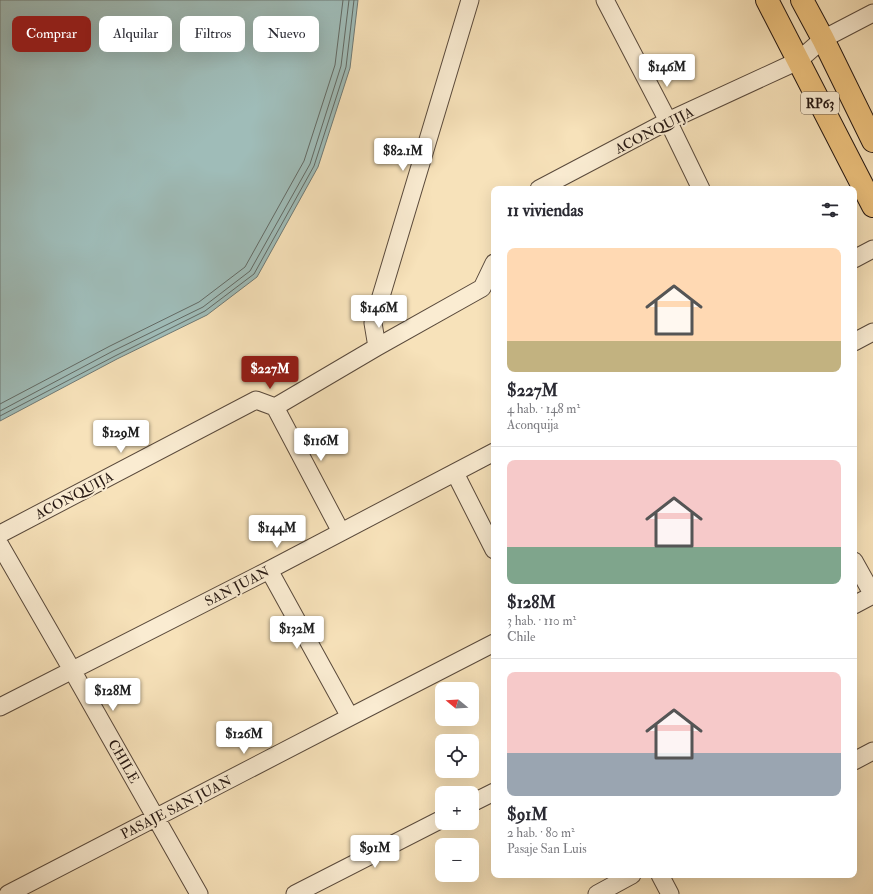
<!DOCTYPE html>
<html lang="es">
<head>
<meta charset="utf-8">
<style>
	:root { --surface:#fff; --page:#f2f2f3; --text:#2b2b33; --muted:#7c7c81; --line:#e1e1e2; --accent:#8f2418 }
	body { margin:0; font-family:"IM FELL Double Pica",serif; background:var(--page); color:var(--text); height:100vh; display:flex; flex-direction:column; font-size:15px; white-space:nowrap }
	* { box-sizing:border-box; margin:0 }
	p { font-size:13px; color:var(--muted) }
	.icon { flex:none; width:22px; height:22px; fill:none; stroke:currentColor; stroke-width:2; stroke-linecap:round; stroke-linejoin:round }
	.map { position:relative; flex:1; overflow:hidden }
	.drawer { position:absolute; left:491px; top:186px; width:366px; height:692px; display:flex; flex-direction:column; background:var(--surface); border-radius:8px; box-shadow:0 4px 16px #0002 }
	.drawer>* { flex:none }
	.top-card { position:absolute; left:12px; top:16px; width:380px; height:36px; display:flex; gap:8px }
	.needle { width:26px; rotate:288deg }
	.controls { position:absolute; left:435px; top:682px; display:grid; gap:8px }
	.controls a { display:grid; place-items:center; width:44px; height:44px; border-radius:8px; background:var(--surface); box-shadow:0 4px 16px #0002; font-size:20px }
	.price { position:absolute; translate:-50% -34px; padding:0 9px; border-radius:4px; background:#fff; color:#222; font-size:13px; line-height:26px; filter:drop-shadow(0 1px 2px #0008) }
	.price::after { content:''; position:absolute; left:50%; top:24px; width:12px; height:9px; margin-left:-6px; background:inherit; clip-path:polygon(0 0,100% 0,50% 100%) }
	.price.current { background:var(--accent); color:#fff }
	ul { padding:0; list-style:none }
	li { display:grid; align-content:center; gap:8px; height:212px; padding:0 16px }
	li+li { border-top:1px solid var(--line) }
	li span { display:grid; place-items:center; height:124px; border-radius:8px; color:#555 }
	li>.icon { margin-inline-start:auto }
	span .icon { width:72px; height:72px; fill:#fffc; stroke-width:1 }
	li b { font-size:17px }
	h2 { display:flex; justify-content:space-between; align-items:center; height:48px; padding:0 16px; font-size:17px }
	.chip { padding:0 14px; border-radius:8px; background:var(--surface); box-shadow:0 4px 16px #0002; font-size:14px; line-height:36px }
	.chip.current { background:var(--accent); color:#fff }
	.map>svg:first-child { display:block }
</style>
</head>
<body>
<div class="map">
<svg width="873" height="894" viewBox="0 0 873 894">
	<rect width="100%" height="100%" fill="#f7e2ba"/>
	<filter id="stains"><feTurbulence type="fractalNoise" baseFrequency=".005" numOctaves="4"/><feColorMatrix values="0 0 0 0 .2 0 0 0 0 .09 0 0 0 0 .02 0 0 0 .5 -.17"/></filter>
	<radialGradient id="worn" r=".72"><stop offset=".6" stop-color="#630" stop-opacity="0"/><stop offset="1" stop-color="#630" stop-opacity=".3"/></radialGradient>
	<path fill="#9fbcb8" stroke="#6f7a76" d="M 0,0 L 358,0 L 350,68 L 318,167 L 257,277 L 207,315 L 117,359 L 0,421 Z"/>
	<g fill="none" stroke-linecap="round" stroke-linejoin="round">
		<path stroke="#626a65" stroke-width="1" d="M 0,404 L 110,346 L 199,302 L 245,267 L 304,161 L 335,65 L 343,0
			M 0,411 L 113,351 L 203,307 L 250,271 L 310,164 L 341,66 L 349,0
			M 0,416 L 115,356 L 205,311 L 254,274 L 314,166 L 346,67 L 354,0"/>
		<g stroke="#5a4a3c" stroke-width="19">
			<path id="street" d="M 605,0 L 668,121 L 701,189
				M 539,189 L 668,121 L 798,61 L 823,39 L 873,13
				M 854,259 L 873,249
				M 854,342 L 873,332
				M 377,347 L 373,323 L 470,0
				M 275,407 L 341,532
				M 455,473 L 494,550
				M 0,534 L 256,400 L 275,407 L 377,347 L 482,288 L 494,263
				M 0,545 L 72,670 L 199,894
				M 854,561 L 873,595
				M 269,570 L 350,717
				M 854,605 L 873,595
				M 0,707 L 269,570 L 494,452
				M 854,761 L 873,751
				M 472,803 L 494,792
				M 660,875 L 670,894
				M 8,894 L 350,717 L 494,643
				M 295,894 L 442,819
				M 597,894 L 632,875"/>
		</g>
		<g stroke="#261812" stroke-width="24">
			<path id="primary" d="M 767,0 L 873,206
				M 802,0 L 823,39 L 873,141"/>
		</g>
		<use href="#street" stroke="#faecd2" stroke-width="17"/>
		<use href="#primary" stroke="#ecc17d" stroke-width="22"/>
	</g>
	<g text-anchor="middle" stroke-width="4" stroke-linejoin="round" paint-order="stroke">
		<rect fill="#faecd2" stroke="#66584c" stroke-width="1" x="801" y="92" width="38" height="22" rx="3"/>
		<g font-size="13" font-weight="bold" fill="#261812">
			<text x="820" y="108">RP63</text>
		</g>
		<g font-size="14" fill="#261812" stroke="#faecd2">
			<text transform="translate(654 130) rotate(-27)" y="5">ACONQUIJA</text>
			<text transform="translate(74 495) rotate(-28)" y="5">ACONQUIJA</text>
			<text transform="translate(237 586) rotate(-27)" y="5">SAN JUAN</text>
			<text transform="translate(124 761) rotate(60)" y="5">CHILE</text>
			<text transform="translate(176 807) rotate(-27)" y="5">PASAJE SAN JUAN</text>
		</g>
	</g>
	<rect width="100%" height="100%" filter="url(#stains)"/>
	<rect width="100%" height="100%" fill="url(#worn)"/>
</svg>
<div class="controls">
<a><svg class="needle" viewBox="-14 -14 28 28"><path d="M0-13l5 13h-10z" fill="#e53935"/><path d="M0 13l5-13h-10z" fill="#7c7c81"/></svg></a>
<a><svg class="icon" aria-label="locate" viewBox="0 0 24 24"><circle cx="12" cy="12" r="6"/><path d="M12 2v4M12 18v4M2 12h4M18 12h4"/></svg></a>
<a>+</a>
<a>−</a>
</div>
<b class="price" style="left:667px;top:88px">$146M</b>
<b class="price" style="left:403px;top:172px">$82.1M</b>
<b class="price" style="left:379px;top:329px">$146M</b>
<b class="price current" style="left:270px;top:390px">$227M</b>
<b class="price" style="left:121px;top:454px">$129M</b>
<b class="price" style="left:321px;top:462px">$116M</b>
<b class="price" style="left:277px;top:549px">$144M</b>
<b class="price" style="left:297px;top:650px">$132M</b>
<b class="price" style="left:113px;top:712px">$128M</b>
<b class="price" style="left:244px;top:755px">$126M</b>
<b class="price" style="left:375px;top:869px">$91M</b>
<div class="top-card">
<a class="chip current">Comprar</a>
<a class="chip">Alquilar</a>
<a class="chip">Filtros</a>
<a class="chip">Nuevo</a>
</div>
<section class="drawer">
<h2>11 viviendas<svg class="icon" aria-label="filters" viewBox="0 0 24 24"><path d="M4 7h16M4 17h16"/><circle cx="9" cy="7" r="2"/><circle cx="15" cy="17" r="2"/></svg></h2>
<ul>
<li><span style="background:linear-gradient(#ffd9b3 75%,#c2b280 0)"><svg class="icon" aria-label="home" viewBox="0 0 24 24"><path d="M3 11l9-7 9 7M6 9v11h12V9"/></svg></span><div><b>$227M</b><p>4 hab. · 148 m²</p><p>Aconquija</p></div></li>
<li><span style="background:linear-gradient(#f6c9c9 70%,#7fa58c 0)"><svg class="icon" aria-label="home" viewBox="0 0 24 24"><path d="M3 11l9-7 9 7M6 9v11h12V9"/></svg></span><div><b>$128M</b><p>3 hab. · 110 m²</p><p>Chile</p></div></li>
<li><span style="background:linear-gradient(#f6c9c9 65%,#9aa5b1 0)"><svg class="icon" aria-label="home" viewBox="0 0 24 24"><path d="M3 11l9-7 9 7M6 9v11h12V9"/></svg></span><div><b>$91M</b><p>2 hab. · 80 m²</p><p>Pasaje San Luis</p></div></li>
</ul>
</section>
</div>
</body>
</html>
